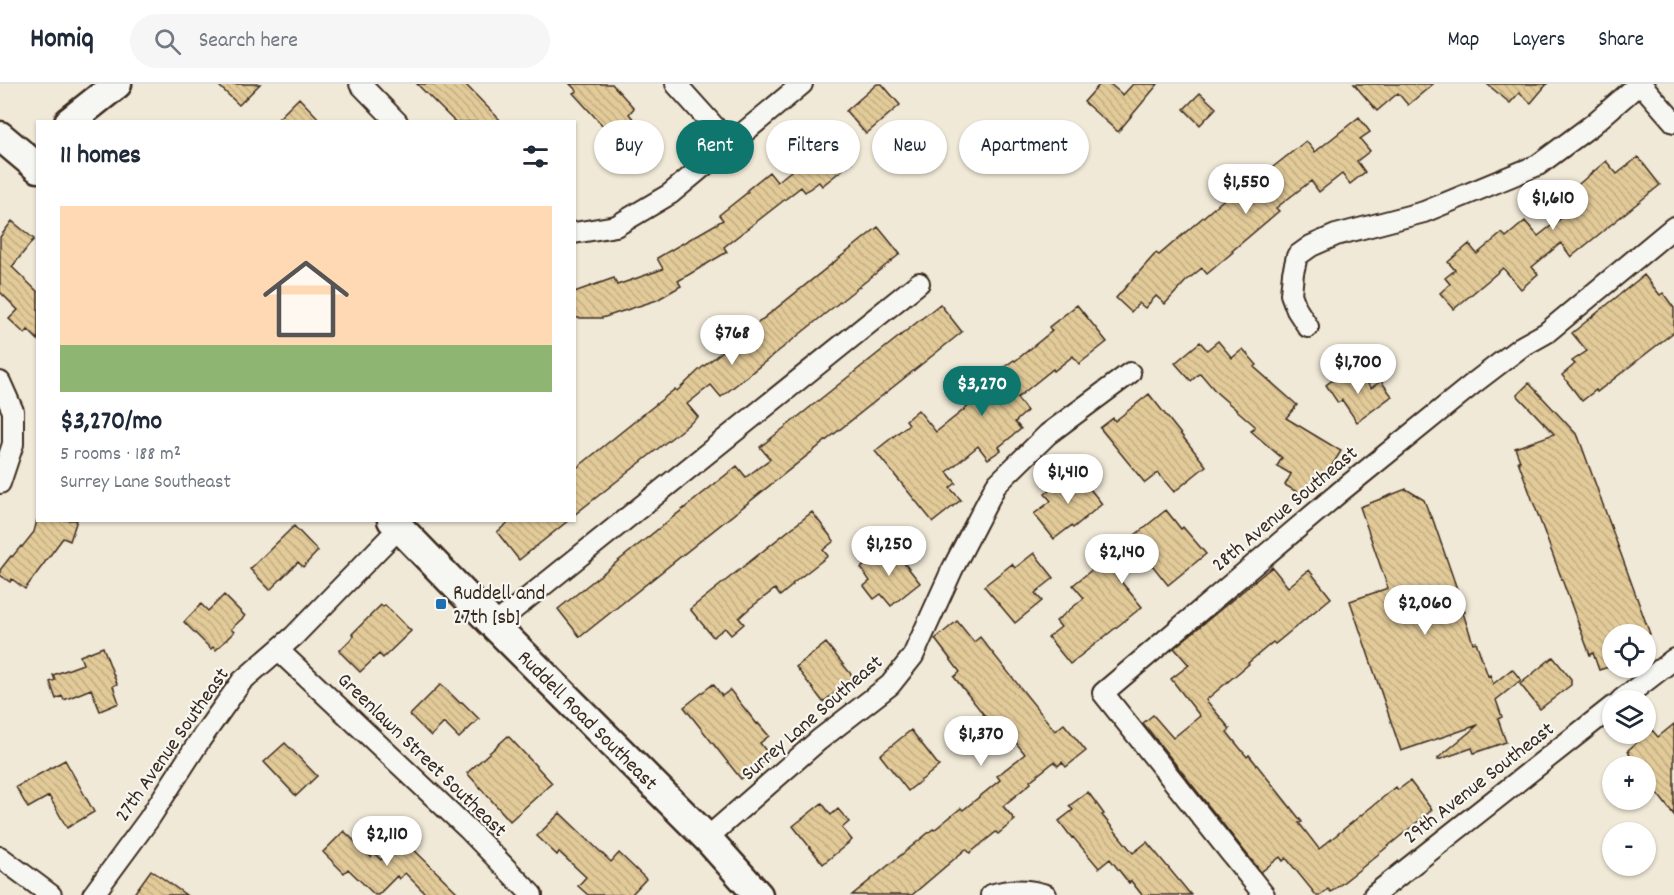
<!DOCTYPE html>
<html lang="en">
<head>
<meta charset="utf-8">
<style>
	:root { --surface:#fff; --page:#f6f6f7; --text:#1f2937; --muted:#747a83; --line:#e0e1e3; --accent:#0f766e }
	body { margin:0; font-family:Dekko,sans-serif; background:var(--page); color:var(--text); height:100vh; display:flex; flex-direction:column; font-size:22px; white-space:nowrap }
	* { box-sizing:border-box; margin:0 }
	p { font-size:20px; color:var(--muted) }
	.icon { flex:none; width:33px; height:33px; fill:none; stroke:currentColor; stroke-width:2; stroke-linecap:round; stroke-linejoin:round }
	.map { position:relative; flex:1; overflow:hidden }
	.drawer { position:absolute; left:36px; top:36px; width:540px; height:402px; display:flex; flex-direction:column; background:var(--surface); border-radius:0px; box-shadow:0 2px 4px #0004 }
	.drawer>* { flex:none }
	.guide { position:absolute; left:594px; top:36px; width:570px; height:54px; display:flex; gap:12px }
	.controls { position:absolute; left:1602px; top:540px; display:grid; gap:12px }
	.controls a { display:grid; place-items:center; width:54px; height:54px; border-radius:50%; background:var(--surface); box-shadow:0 2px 4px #0004; font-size:30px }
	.price { position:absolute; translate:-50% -51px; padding:0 14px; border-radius:21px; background:#fff; color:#222; font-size:20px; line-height:39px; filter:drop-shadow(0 2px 3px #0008) }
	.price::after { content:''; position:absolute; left:50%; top:36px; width:18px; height:14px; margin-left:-9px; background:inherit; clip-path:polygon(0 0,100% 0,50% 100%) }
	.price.current { background:var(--accent); color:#fff }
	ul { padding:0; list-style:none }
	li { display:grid; align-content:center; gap:12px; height:318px; padding:0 24px }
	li+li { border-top:2px solid var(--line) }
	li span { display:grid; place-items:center; height:186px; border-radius:0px; color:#555 }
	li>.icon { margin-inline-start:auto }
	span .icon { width:108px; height:108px; fill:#fffc; stroke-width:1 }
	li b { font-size:26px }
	h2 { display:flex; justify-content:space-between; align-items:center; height:72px; padding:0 24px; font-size:26px }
	.tag { padding:0 21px; border-radius:27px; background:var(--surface); box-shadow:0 2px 4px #0004; font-size:21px; line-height:54px }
	.tag.current { background:var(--accent); color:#fff }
	header { display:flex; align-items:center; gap:36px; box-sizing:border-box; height:84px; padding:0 30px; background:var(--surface); border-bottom:2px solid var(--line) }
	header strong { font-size:28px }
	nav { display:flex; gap:33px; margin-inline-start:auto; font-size:21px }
	.search { width:420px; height:54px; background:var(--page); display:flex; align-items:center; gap:15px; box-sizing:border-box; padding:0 21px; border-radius:33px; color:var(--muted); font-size:22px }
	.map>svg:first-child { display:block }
</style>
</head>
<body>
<header>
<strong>Homiq</strong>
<div class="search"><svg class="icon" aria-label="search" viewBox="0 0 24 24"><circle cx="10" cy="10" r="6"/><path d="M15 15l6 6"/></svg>Search here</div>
<nav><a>Map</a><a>Layers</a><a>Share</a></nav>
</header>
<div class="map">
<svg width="1674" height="811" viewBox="0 0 1674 811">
	<defs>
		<pattern id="building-back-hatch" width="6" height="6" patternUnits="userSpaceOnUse" patternTransform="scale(1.5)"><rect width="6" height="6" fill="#e2ca99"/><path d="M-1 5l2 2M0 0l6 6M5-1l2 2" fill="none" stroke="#c3ae83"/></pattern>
	</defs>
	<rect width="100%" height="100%" fill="#f0e9d7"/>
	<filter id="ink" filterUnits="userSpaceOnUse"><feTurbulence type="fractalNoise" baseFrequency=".0167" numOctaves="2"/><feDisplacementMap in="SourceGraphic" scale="12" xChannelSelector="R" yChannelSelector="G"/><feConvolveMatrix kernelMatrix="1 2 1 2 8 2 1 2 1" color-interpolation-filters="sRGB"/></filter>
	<g filter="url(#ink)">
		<path fill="url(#building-back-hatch)" stroke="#3b2a1e" stroke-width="1.5" d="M 217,0 L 260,0 L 239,21 Z
			M 417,0 L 465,0 L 502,38 L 455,38 Z
			M 570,0 L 612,0 L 634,24 L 629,30 L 654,58 L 634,76 L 573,9 L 577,7 Z
			M 877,0 L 882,0 L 900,21 L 866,50 L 846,27 Z
			M 1100,0 L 1110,0 L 1123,11 L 1133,0 L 1158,0 L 1118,48 L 1084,18 Z
			M 1354,0 L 1433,0 L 1408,21 L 1398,9 L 1377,27 Z
			M 1487,0 L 1547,0 L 1531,19 L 1519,9 L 1510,19 Z
			M 1200,9 L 1216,24 L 1200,41 L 1184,25 Z
			M 299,14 L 322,38 L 275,38 Z
			M 1359,33 L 1370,48 L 1360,55 L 1370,67 L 1357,77 L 1365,88 L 1350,100 L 1342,90 L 1319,108 L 1311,97 L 1276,124 L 1279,127 L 1232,167 L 1233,168 L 1207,190 L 1202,184 L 1186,197 L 1165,220 L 1156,212 L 1145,224 L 1139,219 L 1131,228 L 1116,214 L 1156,169 L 1159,171 L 1250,93 L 1254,98 L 1306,57 L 1315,68 Z
			M 827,46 L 852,78 L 822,102 L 819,98 L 805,108 L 801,103 L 724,163 L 727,168 L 678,197 L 681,202 L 657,216 L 602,234 L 574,234 L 574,208 L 614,194 L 617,201 L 663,185 L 657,174 L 723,136 L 719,131 L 748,108 L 747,106 L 769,88 L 777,98 L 819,65 L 812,57 Z
			M 1638,73 L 1660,101 L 1571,173 L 1561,159 L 1532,183 L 1538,190 L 1521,205 L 1503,184 L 1454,225 L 1440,209 L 1450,200 L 1445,194 L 1455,186 L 1448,178 L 1469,160 L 1477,170 L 1502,149 L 1506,153 L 1525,137 L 1538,152 L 1570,127 L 1561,115 L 1606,77 L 1617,90 Z
			M 12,137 L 34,155 L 12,183 L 38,208 L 38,256 L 28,246 L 25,250 L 9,235 L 18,226 L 0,208 L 0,153 Z
			M 878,143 L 900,170 L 721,313 L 711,301 L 687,320 L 698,333 L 574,431 L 574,386 L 675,305 L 677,307 L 699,286 Z
			M 1644,191 L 1660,211 L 1663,209 L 1674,224 L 1674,248 L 1597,308 L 1596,306 L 1582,317 L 1562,291 L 1575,280 L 1572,277 L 1587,267 L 1572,249 Z
			M 940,220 L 962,248 L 580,553 L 558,525 L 737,382 L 746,393 L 770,375 L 760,363 Z
			M 1077,221 L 1107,258 L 1079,280 L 1073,272 L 1054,287 L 1053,285 L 1017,314 L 1027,327 L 1015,338 L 1021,345 L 999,363 L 1001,366 L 988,375 L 978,362 L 947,388 L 956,399 L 950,404 L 961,416 L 933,438 L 875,367 L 909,340 L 906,336 L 918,326 L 936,348 L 971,320 L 966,313 L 979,303 L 978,302 L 1014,276 L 1015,277 L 1052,247 L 1049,243 Z
			M 1218,257 L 1232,274 L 1243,265 L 1257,281 L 1254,283 L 1297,321 L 1286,334 L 1341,367 L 1318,404 L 1314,401 L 1307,414 L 1285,401 L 1291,390 L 1277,382 L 1282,374 L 1251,347 L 1255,342 L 1217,309 L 1200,289 L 1191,297 L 1175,279 L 1200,258 L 1207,266 Z
			M 1342,289 L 1351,300 L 1362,292 L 1371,304 L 1381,297 L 1392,312 L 1357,338 L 1342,316 L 1338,319 L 1326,301 Z
			M 1529,299 L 1578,352 L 1650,550 L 1612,550 L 1612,582 L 1599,586 L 1593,569 L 1590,571 L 1518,377 L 1520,377 L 1515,364 L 1554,350 L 1517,311 Z
			M 1149,310 L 1206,382 L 1174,408 L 1158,389 L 1145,399 L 1100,344 L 1113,334 L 1115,337 Z
			M 1075,386 L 1102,420 L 1073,444 L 1071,442 L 1054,455 L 1034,430 L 1051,417 L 1045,410 Z
			M 1406,405 L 1424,416 L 1431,434 L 1432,433 L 1465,528 L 1463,529 L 1473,559 L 1476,558 L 1488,592 L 1490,591 L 1493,600 L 1512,585 L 1521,596 L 1496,616 L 1502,633 L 1498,635 L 1506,658 L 1474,669 L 1472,664 L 1438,676 L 1438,674 L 1478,641 L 1401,667 L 1350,517 L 1388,504 L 1360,423 Z
			M 1166,426 L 1181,445 L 1183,443 L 1206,470 L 1168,501 L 1141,467 L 1114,489 L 1142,523 L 1070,580 L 1048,553 L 1061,543 L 1056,537 L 1084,514 L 1073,501 Z
			M 812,428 L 834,457 L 823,466 L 828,472 L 792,500 L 793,501 L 780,512 L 775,505 L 750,524 L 739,534 L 744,540 L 731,551 L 725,544 L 713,553 L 690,525 Z
			M 37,436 L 77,436 L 70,457 L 63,454 L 25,505 L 12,495 L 10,498 L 0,491 L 0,486 L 11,472 L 12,473 L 21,462 L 22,463 L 34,448 Z
			M 511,436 L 569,436 L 519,476 L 497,448 Z
			M 294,442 L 318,467 L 303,483 L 298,478 L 270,506 L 250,485 Z
			M 890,461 L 920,499 L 891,522 L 881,510 L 874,515 L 864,502 L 870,497 L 861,484 Z
			M 1034,469 L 1054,494 L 1035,509 L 1042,517 L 1015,539 L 984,502 L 1012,480 L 1015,484 Z
			M 1272,483 L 1288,503 L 1309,486 L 1331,514 L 1275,560 L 1273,558 L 1248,579 L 1249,580 L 1206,616 L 1230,645 L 1227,648 L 1247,673 L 1249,671 L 1302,738 L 1299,739 L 1319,765 L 1396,703 L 1398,706 L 1410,697 L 1432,726 L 1364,782 L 1331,808 L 1328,805 L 1321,811 L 1316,811 L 1286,774 L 1283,777 L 1280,773 L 1261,788 L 1143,639 L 1153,631 L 1173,654 L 1200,632 L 1171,595 L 1189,581 L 1174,564 Z
			M 224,511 L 245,532 L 231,545 L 234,548 L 216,566 L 213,563 L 211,565 L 184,538 L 201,520 L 208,527 Z
			M 381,521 L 383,523 L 385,521 L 411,547 L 383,574 L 379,570 L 360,588 L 339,567 L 354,552 L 352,550 Z
			M 957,537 L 974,558 L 980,553 L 1055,647 L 1064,640 L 1086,667 L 1066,683 L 1062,678 L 1058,682 L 1054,678 L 1030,697 L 1031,699 L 1003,722 L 1015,736 L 998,750 L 996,748 L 970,769 L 966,765 L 912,811 L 852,811 L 933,745 L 934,746 L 961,724 L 963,726 L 1000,696 L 997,692 L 1025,670 L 998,636 L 992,641 L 954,593 L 960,588 L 935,555 Z
			M 826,559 L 854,594 L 823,618 L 796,583 Z
			M 103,563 L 117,600 L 113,602 L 119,619 L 100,627 L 91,605 L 64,616 L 62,612 L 56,615 L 50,598 L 55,596 L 53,591 L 83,580 L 80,572 Z
			M 1553,573 L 1571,595 L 1571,601 L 1540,625 L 1520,600 Z
			M 441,600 L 460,619 L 462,618 L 479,635 L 459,654 L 444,639 L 431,652 L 410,631 Z
			M 713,600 L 722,612 L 730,606 L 757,640 L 758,639 L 769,652 L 760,659 L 770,672 L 741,695 L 684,623 Z
			M 1674,640 L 1674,731 L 1646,695 L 1646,682 L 1634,682 L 1628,666 L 1652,646 L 1658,653 Z
			M 911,646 L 939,682 L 908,707 L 880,671 Z
			M 508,652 L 552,699 L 510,737 L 467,689 Z
			M 285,659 L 317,692 L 296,712 L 264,678 Z
			M 65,676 L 94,728 L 67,744 L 49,712 L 28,724 L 16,703 Z
			M 1088,708 L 1104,730 L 1102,731 L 1133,769 L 1147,758 L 1191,811 L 1142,811 L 1131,797 L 1129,799 L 1110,775 L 1099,784 L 1073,753 L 1072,754 L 1059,737 L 1073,726 L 1069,722 Z
			M 822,719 L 831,731 L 838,725 L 849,738 L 842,744 L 852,756 L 823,780 L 793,742 Z
			M 560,729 L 611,778 L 619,769 L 646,795 L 631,811 L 588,811 L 578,802 L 586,793 L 559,768 L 557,771 L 537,752 Z
			M 344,747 L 371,773 L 374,769 L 381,776 L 402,754 L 460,811 L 427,811 L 405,789 L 399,795 L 397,792 L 378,811 L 375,811 L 348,785 L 344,789 L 323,768 Z
			M 151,786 L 186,811 L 133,811 Z"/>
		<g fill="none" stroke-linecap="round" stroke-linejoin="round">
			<g stroke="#3b2a1e" stroke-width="24">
				<path id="street" d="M 360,0 L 397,38
					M 676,0 L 730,60
					M 1641,0 L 1674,38
					M 574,149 L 616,142 L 670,110 L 802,0
					M 1308,243 L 1297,226 L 1291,210 L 1293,189 L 1297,172 L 1311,162 L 1336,151 L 1424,128 L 1538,81 L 1592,41 L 1639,0
					M 0,298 L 13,327 L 13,360 L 0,399
					M 494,541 L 919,199
					M 278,566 L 468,745 L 532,811
					M 1621,616 L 1674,575
					M 707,754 L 819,656 L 890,601 L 913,572 L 952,486 L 996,401 L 1048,350 L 1130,289
					M 0,773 L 51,811
					M 93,811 L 149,735 L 200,656 L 242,597 L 294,552 L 399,444
					M 991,811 C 1009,805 1028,805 1046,811
					M 1264,811 L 1103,609 L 1341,407 L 1474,299 L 1521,263 L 1546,249 L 1674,143
					M 1374,811 L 1612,623"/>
			</g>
			<g stroke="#3b2a1e" stroke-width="33">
				<g id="secondary">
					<path d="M 69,38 L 117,0"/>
					<path d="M 0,52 L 38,84"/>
					<path id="s1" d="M 392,436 L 494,541 L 707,754 L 758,811"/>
				</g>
			</g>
			<use href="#street" stroke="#f6f6f2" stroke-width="20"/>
			<use href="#secondary" stroke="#f6f6f2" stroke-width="28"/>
		</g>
	</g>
	<rect fill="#1f6fb2" stroke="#f6f6f2" stroke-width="2" x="435" y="514" width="12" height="12" rx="3"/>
	<g text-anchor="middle" stroke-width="4.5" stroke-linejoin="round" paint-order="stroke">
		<g font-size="21" fill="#3b2a1e" stroke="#f6f6f2">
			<text transform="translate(1284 424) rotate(-40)" y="7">28th Avenue Southeast</text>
			<text transform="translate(811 633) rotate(-41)" y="7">Surrey Lane Southeast</text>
			<text dy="7" stroke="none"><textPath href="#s1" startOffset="280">Ruddell Road Southeast</textPath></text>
			<text transform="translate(171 660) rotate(-55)" y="7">27th Avenue Southeast</text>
			<text transform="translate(423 670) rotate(44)" y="7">Greenlawn Street Southeast</text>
			<text transform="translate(1478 698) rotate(-38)" y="7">29th Avenue Southeast</text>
		</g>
		<g font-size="21" fill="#3b2a1e" stroke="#f6f6f2" text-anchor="start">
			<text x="453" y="515">Ruddell and<tspan x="453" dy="24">27th [sb]</tspan></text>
		</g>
	</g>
</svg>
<div class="controls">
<a><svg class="icon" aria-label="locate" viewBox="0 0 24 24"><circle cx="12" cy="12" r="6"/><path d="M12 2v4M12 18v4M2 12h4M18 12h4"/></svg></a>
<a><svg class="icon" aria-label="layers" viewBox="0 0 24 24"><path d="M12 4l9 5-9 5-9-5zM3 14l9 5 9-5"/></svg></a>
<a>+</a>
<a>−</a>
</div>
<b class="price" style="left:1246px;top:131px">$1,550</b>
<b class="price" style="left:1553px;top:147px">$1,610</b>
<b class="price" style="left:732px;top:282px">$768</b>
<b class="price" style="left:1358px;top:311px">$1,700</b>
<b class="price current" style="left:982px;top:333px">$3,270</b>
<b class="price" style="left:1068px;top:421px">$1,410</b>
<b class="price" style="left:889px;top:493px">$1,250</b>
<b class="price" style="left:1122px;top:501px">$2,140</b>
<b class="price" style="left:1425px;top:552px">$2,060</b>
<b class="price" style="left:981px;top:683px">$1,370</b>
<b class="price" style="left:387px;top:783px">$2,110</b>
<div class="guide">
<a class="tag">Buy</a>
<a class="tag current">Rent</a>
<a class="tag">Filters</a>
<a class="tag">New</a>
<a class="tag">Apartment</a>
</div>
<section class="drawer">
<h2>11 homes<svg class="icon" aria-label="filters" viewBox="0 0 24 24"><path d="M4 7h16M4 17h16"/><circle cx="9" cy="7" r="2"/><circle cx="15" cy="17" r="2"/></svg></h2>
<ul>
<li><span style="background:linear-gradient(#ffd9b3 75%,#8fb573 0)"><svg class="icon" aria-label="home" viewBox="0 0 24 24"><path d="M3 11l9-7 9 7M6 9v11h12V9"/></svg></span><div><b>$3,270/mo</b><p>5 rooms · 188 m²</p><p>Surrey Lane Southeast</p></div></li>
</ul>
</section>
</div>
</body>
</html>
